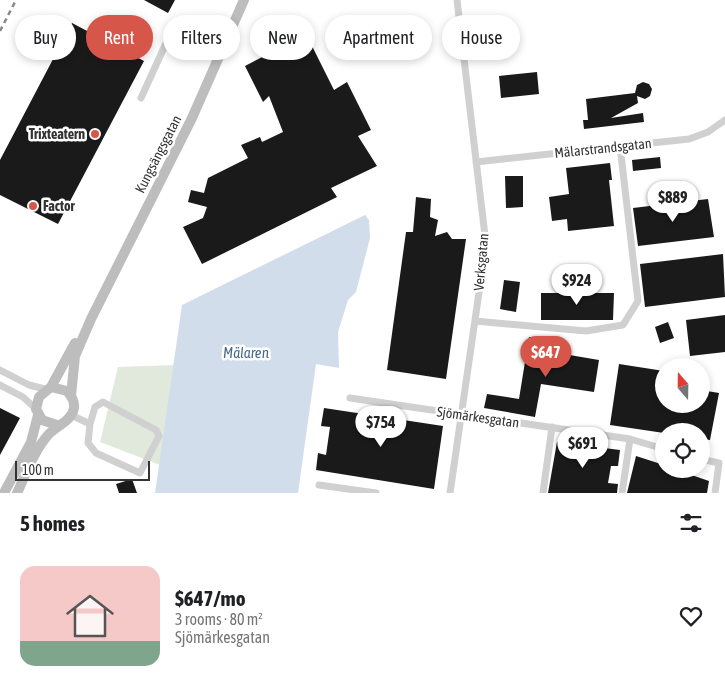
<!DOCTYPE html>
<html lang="en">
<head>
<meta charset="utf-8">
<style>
	:root { --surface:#fff; --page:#f2f2f2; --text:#202124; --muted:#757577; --accent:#d65749 }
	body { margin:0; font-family:"Asap Condensed",sans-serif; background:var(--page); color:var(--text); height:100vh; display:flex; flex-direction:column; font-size:19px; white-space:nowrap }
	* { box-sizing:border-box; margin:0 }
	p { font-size:16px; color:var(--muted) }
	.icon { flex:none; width:28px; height:28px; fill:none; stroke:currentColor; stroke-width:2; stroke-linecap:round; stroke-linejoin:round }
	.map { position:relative; height:493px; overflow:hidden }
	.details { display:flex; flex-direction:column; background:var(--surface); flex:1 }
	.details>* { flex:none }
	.hud { position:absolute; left:15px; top:15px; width:695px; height:45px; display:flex; gap:10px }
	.needle { width:32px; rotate:340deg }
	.fabs { position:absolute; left:655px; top:358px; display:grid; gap:10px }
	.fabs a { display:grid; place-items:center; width:55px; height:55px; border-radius:50%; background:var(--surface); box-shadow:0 2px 8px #0003; font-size:25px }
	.scale { position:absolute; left:15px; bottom:12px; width:135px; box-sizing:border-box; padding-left:5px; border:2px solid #333; border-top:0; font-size:14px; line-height:18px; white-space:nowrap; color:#333; -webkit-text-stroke:4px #fff; paint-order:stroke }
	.price { position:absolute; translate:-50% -42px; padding:0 11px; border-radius:18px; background:#fff; color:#222; font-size:16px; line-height:32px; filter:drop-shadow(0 1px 2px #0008) }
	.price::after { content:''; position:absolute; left:50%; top:30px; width:15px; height:11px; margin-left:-8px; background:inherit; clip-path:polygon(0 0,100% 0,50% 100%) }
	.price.on { background:var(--accent); color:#fff }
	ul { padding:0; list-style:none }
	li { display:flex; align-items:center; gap:15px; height:125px; padding:0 20px }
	li span { display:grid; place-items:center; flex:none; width:140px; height:100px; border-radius:15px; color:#555 }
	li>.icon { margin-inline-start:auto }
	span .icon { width:60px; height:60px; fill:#fffc; stroke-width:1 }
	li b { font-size:21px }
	h2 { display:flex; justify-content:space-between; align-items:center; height:60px; padding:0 20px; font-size:21px }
	.tag { padding:0 18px; border-radius:22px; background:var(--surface); box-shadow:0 2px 8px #0003; font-size:18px; line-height:45px }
	.tag.on { background:var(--accent); color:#fff }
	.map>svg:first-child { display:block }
</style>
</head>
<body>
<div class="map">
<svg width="725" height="493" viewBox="0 0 725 493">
	<rect width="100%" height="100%" fill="#fff"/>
	<path fill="#e1e9dd" d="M 175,365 L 160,465 L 100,442 L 118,367 Z"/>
	<path fill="#d2ddeb" d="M 365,215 L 369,220 L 370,238 L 356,292 L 348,300 L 338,332 L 339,368 L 316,364 L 298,493 L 155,493 L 182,305 Z"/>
	<path fill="#1a1a1a" d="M 144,0 L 175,0 L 168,13 Z
		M 72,23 L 144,61 L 58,224 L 0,195 L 0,160 Z
		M 306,34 L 334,90 L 347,82 L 371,130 L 358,136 L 377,166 L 331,188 L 337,197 L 202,264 L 183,227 L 203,218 L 207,207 L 188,202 L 191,190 L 204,193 L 208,178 L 248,158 L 241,145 L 260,137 L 262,142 L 283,132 L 269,96 L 263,102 L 245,66 Z
		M 537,72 L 539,94 L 501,98 L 499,76 Z
		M 643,82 L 649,84 L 652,89 L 650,96 L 645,99 L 637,96 L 638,103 L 611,118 L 643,113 L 644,122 L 584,129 L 583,120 L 588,120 L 586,99 L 635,93 L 637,85 Z
		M 660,157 L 661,168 L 633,171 L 632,160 Z
		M 610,163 L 612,180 L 609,180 L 614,226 L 568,231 L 567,219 L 552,221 L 549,197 L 569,194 L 566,168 Z
		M 505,176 L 523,176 L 523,207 L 506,208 Z
		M 416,197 L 431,199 L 430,217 L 438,220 L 435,236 L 447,232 L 452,239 L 466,239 L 446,379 L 387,370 L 406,232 L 413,232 Z
		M 708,199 L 714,237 L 638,246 L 633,208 Z
		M 723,254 L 725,297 L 645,307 L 640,264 Z
		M 504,280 L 520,282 L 516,312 L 500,309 Z
		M 541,293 L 614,293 L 613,320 L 541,320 Z
		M 725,315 L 725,352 L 690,356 L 686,320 Z
		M 668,322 L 674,338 L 660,343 L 655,327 Z
		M 529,337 L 548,340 L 546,351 L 599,360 L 594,392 L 541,384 L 535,417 L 484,408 L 487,394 L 519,399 Z
		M 619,364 L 664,371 L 662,404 L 701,404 L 701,390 L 719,393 L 710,440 L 701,439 L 701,431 L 664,433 L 610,425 Z
		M 0,408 L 20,418 L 0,455 Z
		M 324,408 L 443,426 L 434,489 L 316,470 L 318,453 L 326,455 L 330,427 L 321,426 Z
		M 557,442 L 620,450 L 618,466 L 611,466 L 608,483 L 618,484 L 617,493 L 548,493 Z
		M 636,456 L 664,465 L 664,469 L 674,469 L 709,481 L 707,493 L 627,493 Z
		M 132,479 L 137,493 L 119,493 L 116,484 Z"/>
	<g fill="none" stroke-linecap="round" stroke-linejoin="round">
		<path stroke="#d0d0d0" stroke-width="7" d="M 141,98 L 172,30
			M 476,162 L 689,139 L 708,132 L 725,120
			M 475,321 L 586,331 L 623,325 L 638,301 L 620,146
			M 0,370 L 29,385 L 45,389
			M 0,385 L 23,397 L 36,409
			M 350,398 L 630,439 L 664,449
			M 71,415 L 90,424 L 88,443 L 96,453 L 140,473 L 159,436 L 156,430 L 103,402 L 95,407 L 90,424
			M 701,459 L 719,463 L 715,493
			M 319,485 L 376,493
			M 450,493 L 486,244 L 457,0
			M 543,493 L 552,427
			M 622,493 L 630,439"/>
		<path stroke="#bdbdbd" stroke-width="10" d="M 51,387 L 75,343
			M 71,396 L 75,356 L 91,319 L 192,118 L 244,0
			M 4,493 L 31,442 L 38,415
			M 17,493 C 26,474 34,451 48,435 C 56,426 72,421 74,408 C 75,401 71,396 67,391 L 51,387 L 39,397 L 36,409 L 42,420 L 57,425"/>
		<path stroke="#888" stroke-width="2.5" stroke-dasharray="5 4" stroke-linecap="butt" d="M 0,31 L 16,0"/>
	</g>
	<g fill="#d65749" stroke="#fff" stroke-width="2">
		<circle cx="95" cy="134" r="5"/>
		<circle cx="33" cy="206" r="5"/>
	</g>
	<g text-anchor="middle" stroke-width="5" stroke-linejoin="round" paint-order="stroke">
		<g font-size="14" font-weight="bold" fill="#333" stroke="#fff" text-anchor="end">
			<text x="85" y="139">Trixteatern</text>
			<text x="43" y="211" text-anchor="start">Factor</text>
		</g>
		<g font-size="14" fill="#333" stroke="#fff">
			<text transform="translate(603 148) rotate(-6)" y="5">Mälarstrandsgatan</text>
			<text transform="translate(158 154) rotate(-63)" y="5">Kungsängsgatan</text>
			<text transform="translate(481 262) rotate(-85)" y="5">Verksgatan</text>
			<text transform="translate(478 417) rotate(8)" y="5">Sjömärkesgatan</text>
		</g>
		<g font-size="15" font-style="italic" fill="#47668f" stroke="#fff">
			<text x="246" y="358">Mälaren</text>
		</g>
	</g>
</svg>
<div class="fabs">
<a><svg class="needle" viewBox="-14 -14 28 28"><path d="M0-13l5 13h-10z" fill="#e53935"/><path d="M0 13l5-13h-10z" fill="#757577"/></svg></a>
<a><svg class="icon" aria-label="locate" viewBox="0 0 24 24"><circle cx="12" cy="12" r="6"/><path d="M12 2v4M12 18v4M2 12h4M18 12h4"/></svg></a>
</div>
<div class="scale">100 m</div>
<b class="price" style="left:673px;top:223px">$889</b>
<b class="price" style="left:577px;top:306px">$924</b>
<b class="price on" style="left:546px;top:378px">$647</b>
<b class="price" style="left:381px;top:448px">$754</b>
<b class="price" style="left:583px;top:469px">$691</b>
<div class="hud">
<a class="tag">Buy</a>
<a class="tag on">Rent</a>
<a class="tag">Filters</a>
<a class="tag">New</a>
<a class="tag">Apartment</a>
<a class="tag">House</a>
</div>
</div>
<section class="details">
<h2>5 homes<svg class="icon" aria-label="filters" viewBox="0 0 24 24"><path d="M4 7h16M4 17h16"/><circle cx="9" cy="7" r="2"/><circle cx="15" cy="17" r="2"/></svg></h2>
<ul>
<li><span style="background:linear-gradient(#f6c9c9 75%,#7fa58c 0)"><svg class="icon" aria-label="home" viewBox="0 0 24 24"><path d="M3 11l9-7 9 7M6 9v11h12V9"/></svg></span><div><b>$647/mo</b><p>3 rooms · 80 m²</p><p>Sjömärkesgatan</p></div><svg class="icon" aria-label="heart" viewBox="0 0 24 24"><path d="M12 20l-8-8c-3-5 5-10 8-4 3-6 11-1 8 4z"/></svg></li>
</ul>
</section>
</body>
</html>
